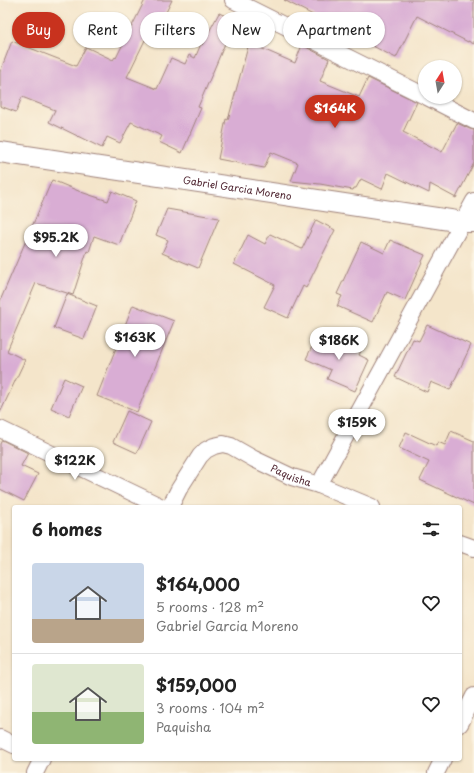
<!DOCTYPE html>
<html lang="en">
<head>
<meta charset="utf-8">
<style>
	:root { --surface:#fff; --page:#f6f6f6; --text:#222; --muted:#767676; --line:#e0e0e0; --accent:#c8321e }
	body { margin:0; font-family:"Playpen Sans",sans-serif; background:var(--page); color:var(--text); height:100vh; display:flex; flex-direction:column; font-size:15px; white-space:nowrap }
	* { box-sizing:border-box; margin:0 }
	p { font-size:13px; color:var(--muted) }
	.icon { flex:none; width:22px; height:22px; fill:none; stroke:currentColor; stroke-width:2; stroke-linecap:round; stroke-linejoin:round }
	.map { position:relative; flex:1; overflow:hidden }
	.panel { position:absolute; left:12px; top:505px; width:450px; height:256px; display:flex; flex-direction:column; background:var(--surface); border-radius:4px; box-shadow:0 1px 3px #0004 }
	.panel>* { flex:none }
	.top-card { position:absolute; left:12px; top:12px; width:450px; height:36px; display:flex; gap:8px }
	.needle { width:26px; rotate:11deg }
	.buttons { position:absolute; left:418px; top:60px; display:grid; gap:8px }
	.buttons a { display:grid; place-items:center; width:44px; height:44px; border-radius:50%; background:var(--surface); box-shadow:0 1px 3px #0004; font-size:20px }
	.price { position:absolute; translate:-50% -34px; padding:0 9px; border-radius:14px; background:#fff; color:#222; font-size:13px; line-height:26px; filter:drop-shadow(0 1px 2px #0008) }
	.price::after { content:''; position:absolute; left:50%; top:24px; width:12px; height:9px; margin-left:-6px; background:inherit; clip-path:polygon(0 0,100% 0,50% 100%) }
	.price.selected { background:var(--accent); color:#fff }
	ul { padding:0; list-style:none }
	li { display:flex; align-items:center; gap:12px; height:100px; padding:0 20px }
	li+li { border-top:1px solid var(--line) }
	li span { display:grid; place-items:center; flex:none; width:112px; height:80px; border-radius:4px; color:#555 }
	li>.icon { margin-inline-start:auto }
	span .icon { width:48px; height:48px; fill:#fffc; stroke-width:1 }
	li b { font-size:17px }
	h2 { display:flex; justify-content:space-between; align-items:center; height:48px; padding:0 20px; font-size:17px }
	.tag { padding:0 14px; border-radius:18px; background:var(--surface); box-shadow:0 1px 3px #0004; font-size:14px; line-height:36px }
	.tag.selected { background:var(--accent); color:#fff }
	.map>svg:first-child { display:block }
</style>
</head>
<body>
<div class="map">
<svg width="474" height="773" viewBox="0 0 474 773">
	<rect width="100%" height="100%" fill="#fcf5e5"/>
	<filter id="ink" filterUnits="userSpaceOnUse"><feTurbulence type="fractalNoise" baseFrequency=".025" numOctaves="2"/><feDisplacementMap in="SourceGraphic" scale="8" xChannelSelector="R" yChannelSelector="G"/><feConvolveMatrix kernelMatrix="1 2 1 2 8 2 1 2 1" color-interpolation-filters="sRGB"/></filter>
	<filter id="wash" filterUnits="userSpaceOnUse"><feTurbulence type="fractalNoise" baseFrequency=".012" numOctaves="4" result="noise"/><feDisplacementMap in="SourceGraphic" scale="16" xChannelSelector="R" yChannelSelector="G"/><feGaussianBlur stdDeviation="0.9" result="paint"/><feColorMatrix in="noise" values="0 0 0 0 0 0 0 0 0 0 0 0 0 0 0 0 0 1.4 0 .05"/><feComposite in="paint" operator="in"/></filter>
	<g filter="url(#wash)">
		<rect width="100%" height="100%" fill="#f4e5ca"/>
		<g id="blocks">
			<path fill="#d9add4" d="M 145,0 L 172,0 L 151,43 L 145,40 L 127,77 L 157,89 L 171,58 L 185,64 L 189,55 L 195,58 L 201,44 L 202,45 L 219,13 L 235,20 L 198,107 L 201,108 L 182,153 L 159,142 L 162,136 L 131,122 L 120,143 L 107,137 L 102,148 L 49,122 L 55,110 L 22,97 L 16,112 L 0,106 L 0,72 L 12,41 L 76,66 L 86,47 L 113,60 L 115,57 L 116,58 Z
				M 284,0 L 474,0 L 474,44 L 468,41 L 468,42 L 417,16 L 396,58 Z
				M 249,43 L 295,63 L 302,45 L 329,59 L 320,81 L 359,97 L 368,78 L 417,102 L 403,132 L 442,152 L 457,123 L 470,129 L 474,130 L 474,163 L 456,198 L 430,184 L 429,193 L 388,173 L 382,189 L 361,179 L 356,188 L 354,188 L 353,190 L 320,184 L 291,181 L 298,163 L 271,152 L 264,168 L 218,159 L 226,119 L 228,120 Z
				M 52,180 L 81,192 L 108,201 L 112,191 L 136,201 L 119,245 L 94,236 L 89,252 L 87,251 L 73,295 L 36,283 L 7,351 L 25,360 L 0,413 L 0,301 Z
				M 167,209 L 219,218 L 198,268 L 162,253 L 168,240 L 156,235 Z
				M 316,220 L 335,230 L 306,288 L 303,286 L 288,318 L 264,307 L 275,285 L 234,264 L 248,235 L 265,244 L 270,234 L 302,249 Z
				M 390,240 L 425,255 L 405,300 L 387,292 L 373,322 L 337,306 L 342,296 L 337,294 L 361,242 L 378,250 L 384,253 Z
				M 67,294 L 97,306 L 84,339 L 54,328 Z
				M 133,305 L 174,321 L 137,412 L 97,396 Z
				M 427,325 L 471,345 L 450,390 L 431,382 L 427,392 L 395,377 L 413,339 L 419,341 Z
				M 319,332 L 361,351 L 359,355 L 369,360 L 355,391 L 327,379 L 331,370 L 306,359 Z
				M 64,378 L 82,386 L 69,416 L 51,408 Z
				M 127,411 L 151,422 L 137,453 L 113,442 Z
				M 451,431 L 474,441 L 474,505 L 420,480 L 429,462 L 399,448 L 406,432 L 436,446 L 438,442 L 445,445 Z
				M 2,440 L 28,453 L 21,466 L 38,474 L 24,501 L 0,489 L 0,444 Z"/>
		</g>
	</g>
	<g filter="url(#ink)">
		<use href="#blocks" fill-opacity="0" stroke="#9f827a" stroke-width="1"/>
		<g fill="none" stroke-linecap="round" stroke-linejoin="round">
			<g stroke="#9f827a" stroke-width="18">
				<g id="minor">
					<path d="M 233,0 L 425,96"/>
					<path d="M 427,97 L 474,121"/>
					<path d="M 0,429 L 162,507"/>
					<path d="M 319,485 L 372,507"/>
					<path id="s1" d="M 170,507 L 179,489 L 200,456 L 206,450 L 214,446 L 223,444 L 231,446 L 254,459 L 292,477 L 319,485 L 474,201"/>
					<path d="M 460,543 L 474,548"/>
					<path d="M 460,724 L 474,696"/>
					<path d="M 0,738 L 14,745"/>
					<path d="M 35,773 L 42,759"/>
					<path d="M 436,773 L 443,759"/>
				</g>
			</g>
			<g stroke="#9f827a" stroke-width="22">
				<g id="tertiary">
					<path id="s2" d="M 0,152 L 463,222 L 474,222"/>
				</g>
			</g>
			<use href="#minor" stroke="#fff" stroke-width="16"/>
			<use href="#tertiary" stroke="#fff" stroke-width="20"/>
		</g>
	</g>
	<g text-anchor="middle" stroke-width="3.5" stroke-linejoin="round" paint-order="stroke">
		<g font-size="10" fill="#4a1f2b" stroke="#fcf5e5">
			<text dy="4" stroke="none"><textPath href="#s2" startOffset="240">Gabriel Garcia Moreno</textPath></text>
			<text dy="4" stroke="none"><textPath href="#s1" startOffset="161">Paquisha</textPath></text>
		</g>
	</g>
</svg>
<div class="buttons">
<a><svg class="needle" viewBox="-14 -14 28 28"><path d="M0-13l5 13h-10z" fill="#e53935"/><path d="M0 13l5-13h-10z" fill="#767676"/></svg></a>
</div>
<b class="price selected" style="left:335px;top:129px">$164K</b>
<b class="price" style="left:56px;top:258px">$95.2K</b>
<b class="price" style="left:135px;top:358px">$163K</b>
<b class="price" style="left:339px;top:361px">$186K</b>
<b class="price" style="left:357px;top:443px">$159K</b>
<b class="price" style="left:75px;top:481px">$122K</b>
<div class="top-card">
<a class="tag selected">Buy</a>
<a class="tag">Rent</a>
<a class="tag">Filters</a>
<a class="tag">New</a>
<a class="tag">Apartment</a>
</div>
<section class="panel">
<h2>6 homes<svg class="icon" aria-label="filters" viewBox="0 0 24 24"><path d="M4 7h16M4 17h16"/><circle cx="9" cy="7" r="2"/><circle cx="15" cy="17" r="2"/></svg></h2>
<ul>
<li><span style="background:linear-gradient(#c9d6e8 70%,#b9a48a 0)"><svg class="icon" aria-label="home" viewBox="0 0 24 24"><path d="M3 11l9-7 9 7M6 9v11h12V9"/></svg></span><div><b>$164,000</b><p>5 rooms · 128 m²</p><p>Gabriel Garcia Moreno</p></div><svg class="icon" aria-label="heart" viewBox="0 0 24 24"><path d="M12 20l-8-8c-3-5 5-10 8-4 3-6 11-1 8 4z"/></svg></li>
<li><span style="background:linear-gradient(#dfe7d0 60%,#8fb573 0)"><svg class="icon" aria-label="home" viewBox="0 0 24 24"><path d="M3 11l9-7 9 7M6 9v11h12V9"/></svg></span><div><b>$159,000</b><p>3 rooms · 104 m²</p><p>Paquisha</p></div><svg class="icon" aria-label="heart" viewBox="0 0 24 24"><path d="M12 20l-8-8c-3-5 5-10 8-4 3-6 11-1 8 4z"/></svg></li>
</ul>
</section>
</div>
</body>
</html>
